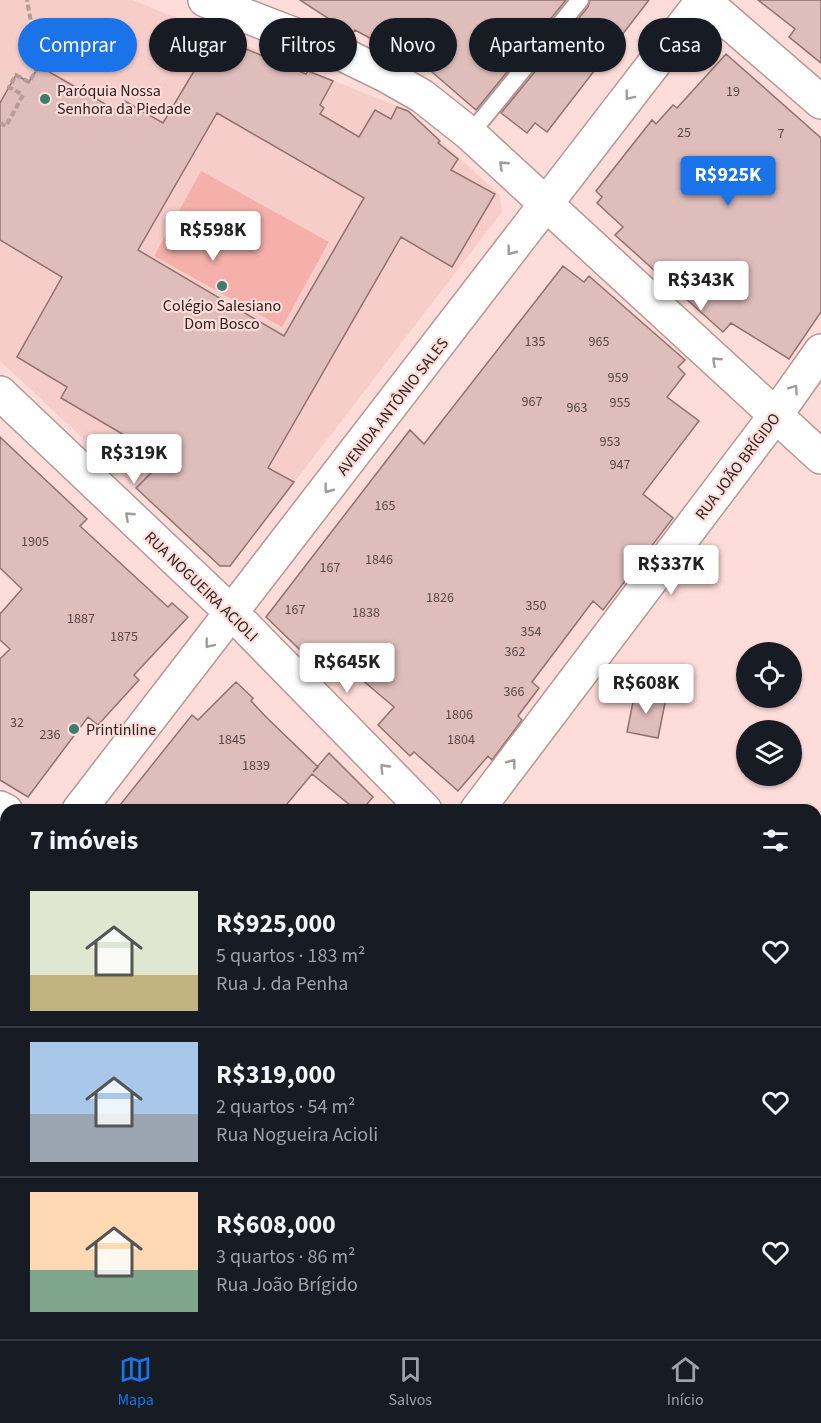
<!DOCTYPE html>
<html lang="pt">
<head>
<meta charset="utf-8">
<style>
	:root { --surface:#171b24; --page:#20242c; --text:#f1f3f6; --muted:#9ea1a6; --line:#363941; --accent:#1a73e8 }
	body { margin:0; font-family:"Source Sans 3",sans-serif; background:var(--page); color:var(--text); height:100vh; display:flex; flex-direction:column; font-size:22px; white-space:nowrap }
	* { box-sizing:border-box; margin:0 }
	p { font-size:20px; color:var(--muted) }
	.icon { flex:none; width:33px; height:33px; fill:none; stroke:currentColor; stroke-width:2; stroke-linecap:round; stroke-linejoin:round }
	.map { position:relative; flex:1; overflow:hidden }
	.details { position:absolute; left:0px; top:804px; width:822px; height:536px; display:flex; flex-direction:column; background:var(--surface); border-radius:18px 18px 0 0; box-shadow:0 2px 4px #0004 }
	.details>* { flex:none }
	.hud { position:absolute; left:18px; top:18px; width:786px; height:54px; display:flex; gap:12px }
	.tools { position:absolute; left:736px; top:642px; display:grid; gap:12px }
	.tools a { display:grid; place-items:center; width:66px; height:66px; border-radius:50%; background:var(--surface); box-shadow:0 2px 4px #0004; font-size:30px }
	.price { position:absolute; translate:-50% -51px; padding:0 14px; border-radius:6px; background:#fff; color:#222; font-size:20px; line-height:39px; filter:drop-shadow(0 2px 3px #0008) }
	.price::after { content:''; position:absolute; left:50%; top:36px; width:18px; height:14px; margin-left:-9px; background:inherit; clip-path:polygon(0 0,100% 0,50% 100%) }
	.price.active { background:var(--accent); color:#fff }
	ul { padding:0; list-style:none }
	li { display:flex; align-items:center; gap:18px; height:150px; padding:0 30px }
	li+li { border-top:2px solid var(--line) }
	li span { display:grid; place-items:center; flex:none; width:168px; height:120px; border-radius:0px; color:#555 }
	li>.icon { margin-inline-start:auto }
	span .icon { width:72px; height:72px; fill:#fffc; stroke-width:1 }
	li b { font-size:26px }
	h2 { display:flex; justify-content:space-between; align-items:center; height:72px; padding:0 30px; font-size:26px }
	.chip { padding:0 21px; border-radius:27px; background:var(--surface); box-shadow:0 2px 4px #0004; font-size:21px; line-height:54px }
	.chip.active { background:var(--accent); color:#fff }
	.tab-bar { display:flex; justify-content:space-around; align-items:center; height:84px; border-top:2px solid var(--line); background:var(--surface); font-size:16px; color:var(--muted) }
	.tab-bar a { display:grid; justify-items:center; gap:3px }
	.tab-bar .active { color:var(--accent) }
	.map>svg:first-child { display:block }
</style>
</head>
<body>
<div class="map">
<svg width="821" height="1339" viewBox="0 0 821 1339">
	<rect width="100%" height="100%" fill="#fedcd9"/>
	<path fill="#f7cdc9" d="M 0,0 L 132,0 L 407,110 L 500,195 L 502,212 L 230,566 L 220,566 L 0,361 Z"/>
	<path fill="#f5b0ab" d="M 201,171 L 329,242 L 282,327 L 154,256 Z"/>
	<path fill="#debdbb" stroke="#90726f" stroke-width="1.5" fill-rule="evenodd" d="M 300,0 L 566,0 L 476,110 L 425,66 L 429,62 L 385,28 L 375,41 L 355,30 L 352,34 Z
		M 590,0 L 649,0 L 547,132 L 535,123 L 527,133 L 501,113 L 588,7 Z
		M 758,0 L 821,0 L 821,63 L 789,37 L 795,29 Z
		M 215,36 L 306,74 L 308,71 L 333,81 L 320,105 L 324,108 L 320,114 L 359,137 L 375,110 L 391,119 L 397,107 L 408,111 L 440,141 L 438,143 L 458,159 L 451,170 L 495,194 L 452,267 L 401,237 L 268,468 L 294,482 L 230,566 L 220,566 L 136,488 L 165,459 L 61,398 L 67,387 L 17,357 L 62,277 L 0,240 L 0,103 L 16,75 L 29,82 L 39,66 L 119,112 L 125,101 L 163,123 ZM 217,113 L 364,198 L 284,336 L 138,250 Z
		M 726,54 L 821,138 L 821,312 L 789,359 L 731,323 L 723,332 L 615,235 L 623,227 L 597,203 L 602,197 L 596,191 L 652,120 L 656,124 L 673,105 L 677,108 Z
		M 563,266 L 584,282 L 589,276 L 685,360 L 678,367 L 685,374 L 667,397 L 699,421 L 643,494 L 673,518 L 603,610 L 593,601 L 532,682 L 539,688 L 518,716 L 522,720 L 492,760 L 488,756 L 458,791 L 414,752 L 410,756 L 378,725 L 394,707 L 354,673 L 346,681 L 324,673 L 266,617 L 410,430 L 424,444 Z
		M 0,437 L 87,519 L 80,526 L 168,607 L 172,603 L 188,617 L 134,675 L 139,680 L 98,725 L 88,717 L 28,797 L 0,780 L 0,659 L 10,649 L 0,640 L 0,614 L 22,589 L 0,568 Z
		M 236,682 L 253,698 L 251,701 L 266,717 L 318,767 L 313,772 L 329,753 L 373,797 L 362,810 L 356,810 L 312,774 L 282,810 L 116,810 L 192,715 L 198,720 Z
		M 635,692 L 666,698 L 658,738 L 627,732 Z"/>
	<g fill="none" stroke-linecap="round" stroke-linejoin="round">
		<g stroke="#b69794" stroke-width="20">
			<path id="service" d="M 470,134 L 580,0"/>
		</g>
		<g stroke="#b69794" stroke-width="36">
			<path id="minor" d="M 205,0 L 334,50 L 387,76 L 422,96 L 470,134 L 821,457
				M 703,0 L 821,102
				M 0,393 L 233,614 L 425,810
				M 0,808 L 6,811
				M 816,1161 L 821,1165
				M 0,1165 L 6,1170
				M 206,1334 L 213,1339"/>
		</g>
		<g stroke="#b69794" stroke-width="36">
			<path id="tertiary" d="M 477,810 L 775,416 L 821,351
				M 70,1339 L 74,1334"/>
		</g>
		<g stroke="#b69794" stroke-width="36">
			<path id="primary" d="M 79,810 L 703,0
				M 0,912 L 6,904
				M 816,1224 L 821,1217
				M 727,1339 L 731,1334"/>
		</g>
		<path stroke="#b59b99" stroke-width="4" stroke-dasharray="6 3" stroke-linecap="butt" d="M 0,123 L 6,126 L 23,95 L 9,87 L 16,75 L 29,82 L 39,66 L 27,0"/>
		<use href="#service" stroke="#fff" stroke-width="16"/>
		<use href="#minor" stroke="#fff" stroke-width="33"/>
		<use href="#tertiary" stroke="#fff" stroke-width="33"/>
		<use href="#primary" stroke="#fff" stroke-width="33"/>
	</g>
	<defs><path id="oneway-chevron" d="M-2-3.5L2.5 0L-2 3.5" fill="none" stroke-width="1.6" stroke-linecap="round" stroke-linejoin="round" transform="scale(1.5)"/></defs>
	<g stroke="#a19c9b">
		<use href="#oneway-chevron" transform="translate(629 96) rotate(128)"/>
		<use href="#oneway-chevron" transform="translate(503 165) rotate(-137)"/>
		<use href="#oneway-chevron" transform="translate(511 251) rotate(127)"/>
		<use href="#oneway-chevron" transform="translate(716 361) rotate(-137)"/>
		<use href="#oneway-chevron" transform="translate(794 389) rotate(-55)"/>
		<use href="#oneway-chevron" transform="translate(328 489) rotate(127)"/>
		<use href="#oneway-chevron" transform="translate(129 516) rotate(-137)"/>
		<use href="#oneway-chevron" transform="translate(209 644) rotate(128)"/>
		<use href="#oneway-chevron" transform="translate(512 763) rotate(-53)"/>
		<use href="#oneway-chevron" transform="translate(384 768) rotate(-134)"/>
	</g>
	<g fill="#3d7d6c" stroke="#fedcd9" stroke-width="2">
		<circle cx="45" cy="99" r="6"/>
		<circle cx="222" cy="286" r="6"/>
		<circle cx="74" cy="729" r="6"/>
	</g>
	<g text-anchor="middle" stroke-width="4.5" stroke-linejoin="round" paint-order="stroke">
		<g font-size="14" fill="#5a4948">
			<text x="733" y="96">19</text>
			<text x="684" y="137">25</text>
			<text x="781" y="138">7</text>
			<text x="535" y="346">135</text>
			<text x="599" y="346">965</text>
			<text x="618" y="382">959</text>
			<text x="532" y="406">967</text>
			<text x="620" y="407">955</text>
			<text x="577" y="412">963</text>
			<text x="610" y="446">953</text>
			<text x="620" y="469">947</text>
			<text x="385" y="510">165</text>
			<text x="35" y="546">1905</text>
			<text x="379" y="564">1846</text>
			<text x="330" y="572">167</text>
			<text x="440" y="602">1826</text>
			<text x="536" y="610">350</text>
			<text x="295" y="614">167</text>
			<text x="366" y="617">1838</text>
			<text x="81" y="623">1887</text>
			<text x="531" y="636">354</text>
			<text x="124" y="641">1875</text>
			<text x="515" y="656">362</text>
			<text x="514" y="696">366</text>
			<text x="459" y="719">1806</text>
			<text x="17" y="727">32</text>
			<text x="50" y="739">236</text>
			<text x="232" y="744">1845</text>
			<text x="461" y="744">1804</text>
			<text x="256" y="770">1839</text>
		</g>
		<g font-size="16" fill="#2e2221" stroke="#fedcd9" text-anchor="start">
			<text x="57" y="96">Paróquia Nossa<tspan x="57" dy="18">Senhora da Piedade</tspan></text>
			<text x="222" y="311" text-anchor="middle">Colégio Salesiano<tspan x="222" dy="18">Dom Bosco</tspan></text>
			<text x="86" y="735">Printinline</text>
		</g>
		<g font-size="16" fill="#2e2221" stroke="#fedcd9">
			<text transform="translate(392 406) rotate(-52)" y="6">AVENIDA ANTÔNIO SALES</text>
			<text transform="translate(737 466) rotate(-53)" y="6">RUA JOÃO BRÍGIDO</text>
			<text transform="translate(202 586) rotate(44)" y="6">RUA NOGUEIRA ACIOLI</text>
		</g>
	</g>
</svg>
<div class="tools">
<a><svg class="icon" aria-label="locate" viewBox="0 0 24 24"><circle cx="12" cy="12" r="6"/><path d="M12 2v4M12 18v4M2 12h4M18 12h4"/></svg></a>
<a><svg class="icon" aria-label="layers" viewBox="0 0 24 24"><path d="M12 4l9 5-9 5-9-5zM3 14l9 5 9-5"/></svg></a>
</div>
<b class="price active" style="left:728px;top:207px">R$925K</b>
<b class="price" style="left:213px;top:262px">R$598K</b>
<b class="price" style="left:701px;top:312px">R$343K</b>
<b class="price" style="left:134px;top:485px">R$319K</b>
<b class="price" style="left:671px;top:596px">R$337K</b>
<b class="price" style="left:347px;top:694px">R$645K</b>
<b class="price" style="left:646px;top:715px">R$608K</b>
<div class="hud">
<a class="chip active">Comprar</a>
<a class="chip">Alugar</a>
<a class="chip">Filtros</a>
<a class="chip">Novo</a>
<a class="chip">Apartamento</a>
<a class="chip">Casa</a>
</div>
<section class="details">
<h2>7 imóveis<svg class="icon" aria-label="filters" viewBox="0 0 24 24"><path d="M4 7h16M4 17h16"/><circle cx="9" cy="7" r="2"/><circle cx="15" cy="17" r="2"/></svg></h2>
<ul>
<li><span style="background:linear-gradient(#dfe7d0 70%,#c2b280 0)"><svg class="icon" aria-label="home" viewBox="0 0 24 24"><path d="M3 11l9-7 9 7M6 9v11h12V9"/></svg></span><div><b>R$925,000</b><p>5 quartos · 183 m²</p><p>Rua J. da Penha</p></div><svg class="icon" aria-label="heart" viewBox="0 0 24 24"><path d="M12 20l-8-8c-3-5 5-10 8-4 3-6 11-1 8 4z"/></svg></li>
<li><span style="background:linear-gradient(#a9c7e8 60%,#9aa5b1 0)"><svg class="icon" aria-label="home" viewBox="0 0 24 24"><path d="M3 11l9-7 9 7M6 9v11h12V9"/></svg></span><div><b>R$319,000</b><p>2 quartos · 54 m²</p><p>Rua Nogueira Acioli</p></div><svg class="icon" aria-label="heart" viewBox="0 0 24 24"><path d="M12 20l-8-8c-3-5 5-10 8-4 3-6 11-1 8 4z"/></svg></li>
<li><span style="background:linear-gradient(#ffd9b3 65%,#7fa58c 0)"><svg class="icon" aria-label="home" viewBox="0 0 24 24"><path d="M3 11l9-7 9 7M6 9v11h12V9"/></svg></span><div><b>R$608,000</b><p>3 quartos · 86 m²</p><p>Rua João Brígido</p></div><svg class="icon" aria-label="heart" viewBox="0 0 24 24"><path d="M12 20l-8-8c-3-5 5-10 8-4 3-6 11-1 8 4z"/></svg></li>
</ul>
</section>
</div>
<nav class="tab-bar">
<a class="active"><svg class="icon" aria-label="map" viewBox="0 0 24 24"><path d="M3 6l6-2 6 2 6-2v14l-6 2-6-2-6 2zM9 4v14M15 6v14"/></svg>Mapa</a>
<a><svg class="icon" aria-label="saved" viewBox="0 0 24 24"><path d="M7 4h10v16l-5-4-5 4z"/></svg>Salvos</a>
<a><svg class="icon" aria-label="home" viewBox="0 0 24 24"><path d="M3 11l9-7 9 7M6 9v11h12V9"/></svg>Início</a>
</nav>
</body>
</html>
